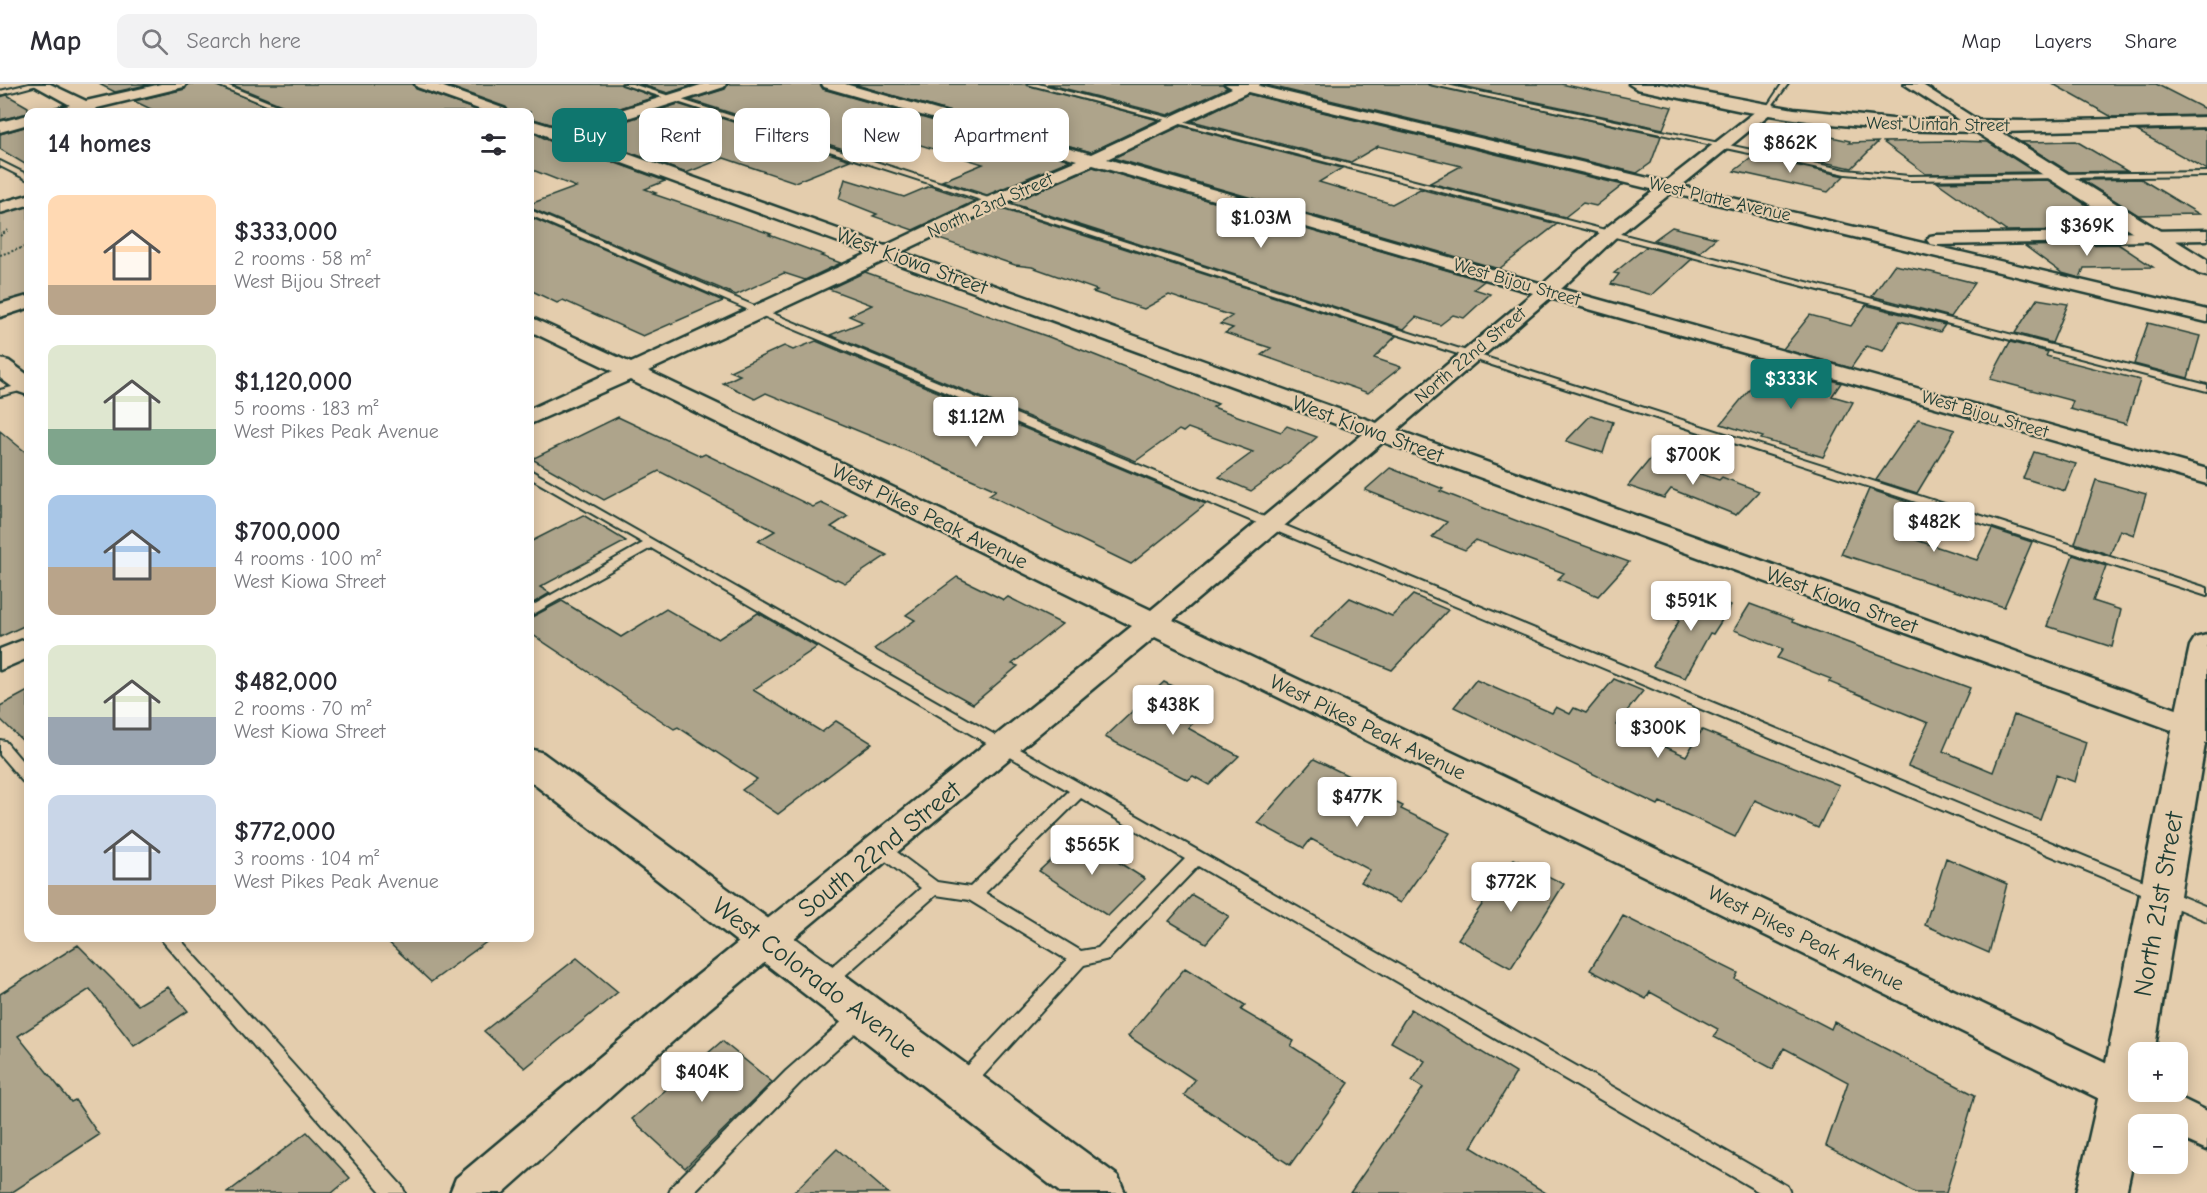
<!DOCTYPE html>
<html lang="en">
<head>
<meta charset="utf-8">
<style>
	:root { --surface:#fff; --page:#f2f2f3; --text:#2b2b33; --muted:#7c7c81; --line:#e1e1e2; --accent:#0f766e }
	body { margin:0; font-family:"Comic Neue",sans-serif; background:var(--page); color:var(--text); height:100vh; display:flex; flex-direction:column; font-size:22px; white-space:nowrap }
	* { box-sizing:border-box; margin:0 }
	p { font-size:20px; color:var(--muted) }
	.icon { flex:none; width:33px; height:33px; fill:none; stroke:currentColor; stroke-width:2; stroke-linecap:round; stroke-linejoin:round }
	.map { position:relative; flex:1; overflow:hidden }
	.drawer { position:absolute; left:24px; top:24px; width:510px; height:834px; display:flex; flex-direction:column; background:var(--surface); border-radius:12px; box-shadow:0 3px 15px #0003 }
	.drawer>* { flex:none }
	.top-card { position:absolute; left:552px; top:24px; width:570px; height:54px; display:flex; gap:12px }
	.controls { position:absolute; left:2128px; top:958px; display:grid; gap:12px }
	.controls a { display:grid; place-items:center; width:60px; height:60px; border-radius:12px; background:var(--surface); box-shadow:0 3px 15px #0003; font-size:30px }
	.price { position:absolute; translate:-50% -51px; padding:0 14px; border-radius:6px; background:#fff; color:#222; font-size:20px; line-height:39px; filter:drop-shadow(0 2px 3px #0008) }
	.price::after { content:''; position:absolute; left:50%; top:36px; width:18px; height:14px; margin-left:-9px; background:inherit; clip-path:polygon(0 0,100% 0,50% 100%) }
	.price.active { background:var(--accent); color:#fff }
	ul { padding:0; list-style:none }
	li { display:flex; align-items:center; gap:18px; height:150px; padding:0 24px }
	li span { display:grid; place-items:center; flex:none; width:168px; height:120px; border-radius:12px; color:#555 }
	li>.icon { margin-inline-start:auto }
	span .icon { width:72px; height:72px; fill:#fffc; stroke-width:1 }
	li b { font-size:26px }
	h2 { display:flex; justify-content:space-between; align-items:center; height:72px; padding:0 24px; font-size:26px }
	.tag { padding:0 21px; border-radius:12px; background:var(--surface); box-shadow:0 3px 15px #0003; font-size:21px; line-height:54px }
	.tag.active { background:var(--accent); color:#fff }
	header { display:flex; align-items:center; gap:36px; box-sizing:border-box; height:84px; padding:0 30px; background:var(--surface); border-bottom:2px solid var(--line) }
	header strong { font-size:28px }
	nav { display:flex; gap:33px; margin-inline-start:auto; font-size:21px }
	.search { width:420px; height:54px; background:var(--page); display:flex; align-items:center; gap:15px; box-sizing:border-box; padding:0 21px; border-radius:12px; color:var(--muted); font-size:22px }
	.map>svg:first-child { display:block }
</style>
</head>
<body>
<header>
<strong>Map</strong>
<div class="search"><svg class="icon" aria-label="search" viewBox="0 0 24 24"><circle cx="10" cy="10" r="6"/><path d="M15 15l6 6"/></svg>Search here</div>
<nav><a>Map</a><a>Layers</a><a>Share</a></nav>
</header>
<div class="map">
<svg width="2207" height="1109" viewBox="0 0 2207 1109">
	<rect width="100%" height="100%" fill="#e4cdad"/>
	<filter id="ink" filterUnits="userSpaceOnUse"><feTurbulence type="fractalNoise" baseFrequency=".0167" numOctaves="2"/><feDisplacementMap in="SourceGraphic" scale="12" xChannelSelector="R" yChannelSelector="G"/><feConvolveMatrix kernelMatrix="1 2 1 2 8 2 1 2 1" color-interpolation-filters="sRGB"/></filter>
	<g filter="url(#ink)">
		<path fill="#c4b59a" stroke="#727967" stroke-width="1.5" d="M 28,116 L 28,218 L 0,227 L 0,124 Z"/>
		<path fill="#aea48b" stroke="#1f3d34" stroke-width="1.5" d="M 99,0 L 151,0 L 115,8 Z
			M 188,0 L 213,0 L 279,28 L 157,28 L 134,17 L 185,5 Z
			M 230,0 L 413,0 L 416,5 L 482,28 L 295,28 L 294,26 Z
			M 442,0 L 620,0 L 655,13 L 560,43 L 530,34 L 530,28 L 509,28 L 506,23 Z
			M 639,0 L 696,0 L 668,9 Z
			M 728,0 L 820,0 L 823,5 L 1070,76 L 987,111 L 942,97 L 983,80 L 901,55 L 862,71 L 690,16 L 725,5 Z
			M 853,0 L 1025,0 L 1158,36 L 1091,68 Z
			M 1047,0 L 1223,0 L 1227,4 L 1168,31 Z
			M 1262,0 L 1427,0 L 1661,52 L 1651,79 L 1637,89 Z
			M 1453,0 L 1561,0 L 1672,23 L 1663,45 Z
			M 2053,0 L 2156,0 L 2207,26 L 2207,31 L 2112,33 Z
			M 1248,10 L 1623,101 L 1596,122 L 1583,119 L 1565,133 L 1430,99 L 1461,82 L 1378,62 L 1351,78 L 1192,37 Z
			M 7,11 L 28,23 L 28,29 L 0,36 L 0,13 Z
			M 678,20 L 850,76 L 795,98 L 724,74 L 686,89 L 582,51 Z
			M 28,42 L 28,82 L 0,65 L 0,50 Z
			M 1181,42 L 1342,84 L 1319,98 L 1392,120 L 1420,105 L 1557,140 L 1499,185 L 1113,74 Z
			M 1795,45 L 1850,57 L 1849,59 L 1878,58 L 1852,84 L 1764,66 Z
			M 2207,45 L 2207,86 L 2137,47 Z
			M 530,47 L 550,57 L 558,58 L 665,97 L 645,105 L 656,109 L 653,110 L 771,150 L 769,151 L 824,171 L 821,172 L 841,179 L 805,196 L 784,189 L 736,211 L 530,124 L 530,120 L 576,103 L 530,85 Z
			M 1951,57 L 1988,58 L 2035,88 L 1926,90 L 1883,58 Z
			M 2076,57 L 2127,87 L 2069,88 L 2021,58 Z
			M 1754,72 L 1844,92 L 1828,108 L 1734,87 Z
			M 1093,83 L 1484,197 L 1474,205 L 1490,210 L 1464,234 L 1453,231 L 1440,241 L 1416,233 L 1404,245 L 1011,119 Z
			M 845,95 L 904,113 L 930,102 L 975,117 L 913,146 L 873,132 L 877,130 L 839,115 Z
			M 2141,95 L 2199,130 L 2138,131 L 2082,96 Z
			M 2048,96 L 2102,131 L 2087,131 L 2092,134 L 2080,134 L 2097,146 L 2006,147 L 1937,98 Z
			M 999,124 L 1396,252 L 1374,274 L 1401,283 L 1368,309 L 1261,271 L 1271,264 L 1225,249 L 1233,244 L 1220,240 L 1232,232 L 1169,211 L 1144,225 L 1093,208 L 1097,206 L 1032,183 L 1015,181 L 936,154 Z
			M 530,133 L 723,217 L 643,252 L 563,216 L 557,219 L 530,206 Z
			M 1672,143 L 1716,154 L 1700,168 L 1654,156 Z
			M 2118,160 L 2153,183 L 2084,184 L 2080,194 L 2062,189 L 2025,162 Z
			M 1646,163 L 1692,175 L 1652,211 L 1611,200 L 1619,190 L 1614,189 Z
			M 1894,181 L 1931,188 L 1975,199 L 1951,233 L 1872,212 Z
			M 865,188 L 1049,253 L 1218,320 L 1213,323 L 1281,348 L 1287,342 L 1317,353 L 1276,389 L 1251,407 L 1219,393 L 1253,368 L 1188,344 L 1183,348 L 1179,346 L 1136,377 L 830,251 L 863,238 L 849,232 L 872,221 L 829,205 Z
			M 2037,215 L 2068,220 L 2052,259 L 2015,249 Z
			M 1866,221 L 1945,241 L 1940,248 L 1900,237 L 1883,267 L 1866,262 L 1851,284 L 1783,265 L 1810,231 L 1851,242 Z
			M 2148,239 L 2200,252 L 2188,294 L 2134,280 Z
			M 816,257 L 1206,420 L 1131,480 L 989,411 L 996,406 L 917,371 L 766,309 L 755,315 L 723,299 L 740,291 L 730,287 L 784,262 L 793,266 Z
			M 2010,258 L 2048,268 L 2046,272 L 2140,296 L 2126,340 L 2070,325 L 2073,317 L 1990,295 Z
			M 1771,279 L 1841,299 L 1832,312 L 1853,318 L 1823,373 L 1761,355 L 1763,353 L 1721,340 Z
			M 1591,331 L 1613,338 L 1603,369 L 1566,357 Z
			M 618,333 L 701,372 L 705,370 L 813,423 L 821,419 L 848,432 L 831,443 L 887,471 L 845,499 L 837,495 L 835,496 L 758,457 L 775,447 L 659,387 L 604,416 L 532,375 Z
			M 1918,335 L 1955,346 L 1917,409 L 1876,396 Z
			M 0,347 L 28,370 L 28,540 L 0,553 Z
			M 2034,368 L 2076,380 L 2065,407 L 2023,394 Z
			M 1651,374 L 1719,396 L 1722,393 L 1759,407 L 1736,431 L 1671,405 L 1664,414 L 1628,402 Z
			M 1390,384 L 1443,405 L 1440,407 L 1530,442 L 1629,478 L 1598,512 L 1558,495 L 1564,489 L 1476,456 L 1465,466 L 1432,453 L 1447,438 L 1365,406 Z
			M 2096,396 L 2146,410 L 2134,451 L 2120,446 L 2110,471 L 2075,459 Z
			M 1869,405 L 1913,420 L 1901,451 L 1977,476 L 1992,445 L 2032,458 L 2004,523 L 1841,470 Z
			M 583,431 L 626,457 L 540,503 L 550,509 L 530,521 L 530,458 Z
			M 2073,471 L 2106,482 L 2093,517 L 2121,526 L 2112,563 L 2047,542 Z
			M 957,493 L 1004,516 L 1008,513 L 1062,540 L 1012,580 L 1018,582 L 973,620 L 874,565 L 915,536 L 906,531 Z
			M 1690,506 L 1731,522 L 1713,550 L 1710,549 L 1685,594 L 1653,582 L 1679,537 L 1671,533 Z
			M 1413,511 L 1448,526 L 1392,586 L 1310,553 L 1350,514 L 1392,532 Z
			M 562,517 L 621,553 L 666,525 L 718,555 L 758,529 L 817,563 L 753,606 L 822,648 L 836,637 L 872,659 L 778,730 L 742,706 L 757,695 L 678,643 L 674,645 L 530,549 L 530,534 Z
			M 1750,520 L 1793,536 L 1792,538 L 1970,604 L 1943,667 L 1993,688 L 2014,631 L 2086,658 L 2075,698 L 2056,691 L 2040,736 L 1908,682 L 1928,639 L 1829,598 L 1831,595 L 1777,574 L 1783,565 L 1734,546 Z
			M 1614,595 L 1643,607 L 1616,641 L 1686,672 L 1702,646 L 1839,701 L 1818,744 L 1755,716 L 1735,753 L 1660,718 L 1658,721 L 1454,623 L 1476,596 L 1552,629 L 1556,623 L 1570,630 L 1574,624 L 1586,629 Z
			M 1164,598 L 1211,622 L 1188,644 L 1239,672 L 1209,701 L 1193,692 L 1188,696 L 1105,653 Z
			M 28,607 L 28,662 L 0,635 L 0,622 Z
			M 1314,675 L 1359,697 L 1357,699 L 1403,722 L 1401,725 L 1450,749 L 1400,819 L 1361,798 L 1370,786 L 1311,755 L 1304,764 L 1258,739 Z
			M 1077,752 L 1145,795 L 1108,832 L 1039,787 Z
			M 1946,774 L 2007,800 L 1989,869 L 1925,841 Z
			M 1514,775 L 1564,800 L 1511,884 L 1458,855 Z
			M 1192,811 L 1229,832 L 1206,859 L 1169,837 Z
			M 1623,832 L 1738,889 L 1735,895 L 1831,945 L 1834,938 L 1975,1011 L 1946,1109 L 1915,1109 L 1826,1062 L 1848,998 L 1784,964 L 1773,985 L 1714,953 L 1718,945 L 1650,908 L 1646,915 L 1590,886 Z
			M 384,854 L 492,854 L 431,898 Z
			M 78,861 L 138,921 L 168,903 L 188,927 L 134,962 L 90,905 L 18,952 L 71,1018 L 75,1016 L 99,1051 L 11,1109 L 0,1109 L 0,910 Z
			M 577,874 L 618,908 L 525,984 L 484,947 Z
			M 1185,884 L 1245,921 L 1241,926 L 1294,957 L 1291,962 L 1349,999 L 1290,1081 L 1184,1011 L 1195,996 L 1128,952 Z
			M 1411,925 L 1516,989 L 1471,1063 L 1546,1109 L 1350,1109 L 1423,1004 L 1412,997 L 1425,977 L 1391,958 Z
			M 722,957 L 772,998 L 685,1084 L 632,1035 Z
			M 307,1048 L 350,1094 L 332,1109 L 227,1109 Z
			M 837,1065 L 888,1109 L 793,1109 Z"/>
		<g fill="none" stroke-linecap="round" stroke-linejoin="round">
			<g stroke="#1f3d34" stroke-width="4">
				<path id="service" d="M 29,0 L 41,0 L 0,11 L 0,7 Z
					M 215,0 L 224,0 L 293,28 L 284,28 Z
					M 622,0 L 632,0 L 2207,504 L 2207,512 Z
					M 1027,0 L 1038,0 L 2207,301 L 2207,307 Z
					M 1429,0 L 1442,0 L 1846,86 L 1909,92 L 2207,88 L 2207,92 L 1909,96 L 1846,90 Z
					M 1782,0 L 1788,0 L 1768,27 L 1764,27 Z
					M 0,77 L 28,91 L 28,96 L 0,82 Z
					M 530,126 L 764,226 L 2207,823 L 2207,837 L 758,230 L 530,131 Z
					M 28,299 L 28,305 L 0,312 L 0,306 Z
					M 530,386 L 1787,1102 L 1790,1109 L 1761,1109 L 1198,782 L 1109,875 L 1084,881 L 971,1005 L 964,1008 L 957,1005 L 955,999 L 957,993 L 1067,876 L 969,816 L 936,811 L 833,902 L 827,904 L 821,902 L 818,897 L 821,892 L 921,804 L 874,768 L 872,764 L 874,760 L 880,758 L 886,760 L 937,798 L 970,803 L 1069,707 L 651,464 L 530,532 L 530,523 L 643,459 L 530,394 ZM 1081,714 L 1185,775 L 1098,864 L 1081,867 L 985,809 Z
					M 0,656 L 5,657 L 28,684 L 28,699 L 23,698 L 0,671 Z
					M 160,854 L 179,854 L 402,1102 L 405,1109 L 382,1109 Z
					M 860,925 L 866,927 L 869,933 L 866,939 L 800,999 L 693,1109 L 669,1109 L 672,1102 L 786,987 L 854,927 Z"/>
			</g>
			<g stroke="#1f3d34" stroke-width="5">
				<path id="minor" d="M 32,0 L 50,0 L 86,17 L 161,0 L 186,0 L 184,3 L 97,24 L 94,28 L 53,28 L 55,25 L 70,21 Z
					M 415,0 L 435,0 L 505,25 L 507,28 L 487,28 L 417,3 Z
					M 704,0 L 726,0 L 724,3 L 575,51 L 885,162 L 986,114 L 1077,76 L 824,3 L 822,0 L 845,0 L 1091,70 L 1232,4 L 1225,0 L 1260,0 L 1259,2 L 1665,98 L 1761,23 L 1766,22 L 1773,26 L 1771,29 L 1681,102 L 2207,226 L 2207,238 L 1671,109 L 1615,154 L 1561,205 L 2207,385 L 2207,400 L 1550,214 L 1397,346 L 2207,636 L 2207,659 L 1383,358 L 1173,536 L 2139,994 L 2139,1008 L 2168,1008 L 2207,1027 L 2207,1066 L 2178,1053 L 2178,1041 L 2153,1041 L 1155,553 L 709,925 L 503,1109 L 450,1109 L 456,1094 L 683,903 L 1132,542 L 630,296 L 530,340 L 530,325 L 613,287 L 530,247 L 530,233 L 631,279 L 869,169 L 559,56 L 550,55 L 547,52 L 530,45 L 530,36 L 560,45 ZM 1248,8 L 1655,106 L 1603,146 L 1543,200 L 1107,75 ZM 1093,81 L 1533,209 L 1377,339 L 901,168 L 998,122 ZM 886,176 L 1363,350 L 1151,526 L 648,287 Z
					M 1904,0 L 1921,0 L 1987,42 L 1979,47 L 1974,45 Z
					M 28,31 L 28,40 L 0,48 L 0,38 Z
					M 28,111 L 28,121 L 0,129 L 0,119 Z
					M 2207,146 L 2207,156 L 1936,161 L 1930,160 L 1927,156 L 1930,152 L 1936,151 Z
					M 28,212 L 28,224 L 0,233 L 0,220 Z
					M 28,554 L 28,574 L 0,586 L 0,565 Z"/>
			</g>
			<g stroke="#1f3d34" stroke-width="5">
				<path id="secondary" d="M 1629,0 L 1661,0 L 1794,25 L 1892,35 L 2027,37 L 2207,33 L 2207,43 L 2001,48 L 2207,176 L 2207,192 L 2199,190 L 1976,48 L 1892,46 L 1821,39 L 1742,27 L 1637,5 Z
					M 2207,551 L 2207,648 L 2154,969 L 2139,969 L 2139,1008 L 2148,1008 L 2126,1109 L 2076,1109 C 2121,928 2150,744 2190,562 L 2195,554 Z"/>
			</g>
			<g stroke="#1f3d34" stroke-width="5">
				<path id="primary" d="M 0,275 L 9,277 L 28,291 L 28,311 L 19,308 L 0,294 Z
					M 530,665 L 543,669 L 1118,1092 L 1125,1109 L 1061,1109 L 530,697 Z"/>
			</g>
			<path stroke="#1f3d34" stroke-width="2" stroke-dasharray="2 2" stroke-linecap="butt" d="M 0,152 L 8,146
				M 0,171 L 28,162"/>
			<use href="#service" fill="#e4cdad" fill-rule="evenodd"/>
			<use href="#minor" fill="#e4cdad" fill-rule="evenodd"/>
			<use href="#secondary" fill="#e4cdad" fill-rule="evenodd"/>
			<use href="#primary" fill="#e4cdad" fill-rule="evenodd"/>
		</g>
	</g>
	<g text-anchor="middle" stroke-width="4.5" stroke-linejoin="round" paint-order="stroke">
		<g font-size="18" fill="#1f3d34" stroke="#e4cdad">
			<text transform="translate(1938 40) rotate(1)" y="6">West Uintah Street</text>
			<text transform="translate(1720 115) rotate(13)" y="6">West Platte Avenue</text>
			<text transform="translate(990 121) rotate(-24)" y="6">North 23rd Street</text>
			<text transform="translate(1517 198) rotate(16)" y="6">West Bijou Street</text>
			<text transform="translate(1470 271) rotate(-40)" y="6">North 22nd Street</text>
			<text transform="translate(1985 330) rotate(16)" y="6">West Bijou Street</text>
		</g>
		<g font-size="21" fill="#1f3d34" stroke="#e4cdad">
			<text transform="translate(912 177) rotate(20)" y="7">West Kiowa Street</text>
			<text transform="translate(1368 345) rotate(20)" y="7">West Kiowa Street</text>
			<text transform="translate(930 432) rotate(26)" y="7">West Pikes Peak Avenue</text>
			<text transform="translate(1842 516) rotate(20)" y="7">West Kiowa Street</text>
			<text transform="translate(1368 643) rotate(26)" y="7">West Pikes Peak Avenue</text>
			<text transform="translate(1806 854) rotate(26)" y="7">West Pikes Peak Avenue</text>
		</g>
		<g font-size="26" fill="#1f3d34" stroke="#e4cdad">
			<text transform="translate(879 765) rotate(-39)" y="9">South 22nd Street</text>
			<text transform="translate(2158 820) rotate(-80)" y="9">North 21st Street</text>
			<text transform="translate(815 893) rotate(37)" y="9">West Colorado Avenue</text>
		</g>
	</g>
</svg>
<div class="controls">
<a>+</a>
<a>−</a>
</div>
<b class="price" style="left:1790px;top:90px">$862K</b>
<b class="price" style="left:1261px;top:165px">$1.03M</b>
<b class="price" style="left:2087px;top:173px">$369K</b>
<b class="price active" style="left:1791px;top:326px">$333K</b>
<b class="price" style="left:976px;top:364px">$1.12M</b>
<b class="price" style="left:1693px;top:402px">$700K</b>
<b class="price" style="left:1934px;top:469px">$482K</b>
<b class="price" style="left:1691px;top:548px">$591K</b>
<b class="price" style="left:1173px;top:652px">$438K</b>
<b class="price" style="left:1658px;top:675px">$300K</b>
<b class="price" style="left:1357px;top:744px">$477K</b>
<b class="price" style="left:1092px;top:792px">$565K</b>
<b class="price" style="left:1511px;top:829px">$772K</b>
<b class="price" style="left:702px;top:1019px">$404K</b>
<div class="top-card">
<a class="tag active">Buy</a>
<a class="tag">Rent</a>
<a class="tag">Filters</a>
<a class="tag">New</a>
<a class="tag">Apartment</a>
</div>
<section class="drawer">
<h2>14 homes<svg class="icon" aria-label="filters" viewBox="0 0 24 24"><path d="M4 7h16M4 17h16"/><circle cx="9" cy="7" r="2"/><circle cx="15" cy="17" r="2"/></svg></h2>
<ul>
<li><span style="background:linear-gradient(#ffd9b3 75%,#b9a48a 0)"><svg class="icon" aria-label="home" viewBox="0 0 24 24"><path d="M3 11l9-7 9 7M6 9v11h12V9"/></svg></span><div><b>$333,000</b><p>2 rooms · 58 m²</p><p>West Bijou Street</p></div></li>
<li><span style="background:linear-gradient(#dfe7d0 70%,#7fa58c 0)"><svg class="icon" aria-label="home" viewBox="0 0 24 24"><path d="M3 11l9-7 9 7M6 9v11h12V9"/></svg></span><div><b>$1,120,000</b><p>5 rooms · 183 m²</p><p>West Pikes Peak Avenue</p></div></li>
<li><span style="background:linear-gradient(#a9c7e8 60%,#b9a48a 0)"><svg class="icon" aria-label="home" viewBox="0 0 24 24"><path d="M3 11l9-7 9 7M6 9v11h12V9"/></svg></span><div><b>$700,000</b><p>4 rooms · 100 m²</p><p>West Kiowa Street</p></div></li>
<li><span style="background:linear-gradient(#dfe7d0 60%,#9aa5b1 0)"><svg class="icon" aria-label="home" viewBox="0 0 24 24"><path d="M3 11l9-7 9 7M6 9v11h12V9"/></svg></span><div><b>$482,000</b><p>2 rooms · 70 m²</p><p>West Kiowa Street</p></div></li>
<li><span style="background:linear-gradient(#c9d6e8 75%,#b9a48a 0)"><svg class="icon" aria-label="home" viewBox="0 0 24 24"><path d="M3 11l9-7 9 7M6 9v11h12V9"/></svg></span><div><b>$772,000</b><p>3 rooms · 104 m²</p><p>West Pikes Peak Avenue</p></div></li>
</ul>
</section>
</div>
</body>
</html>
